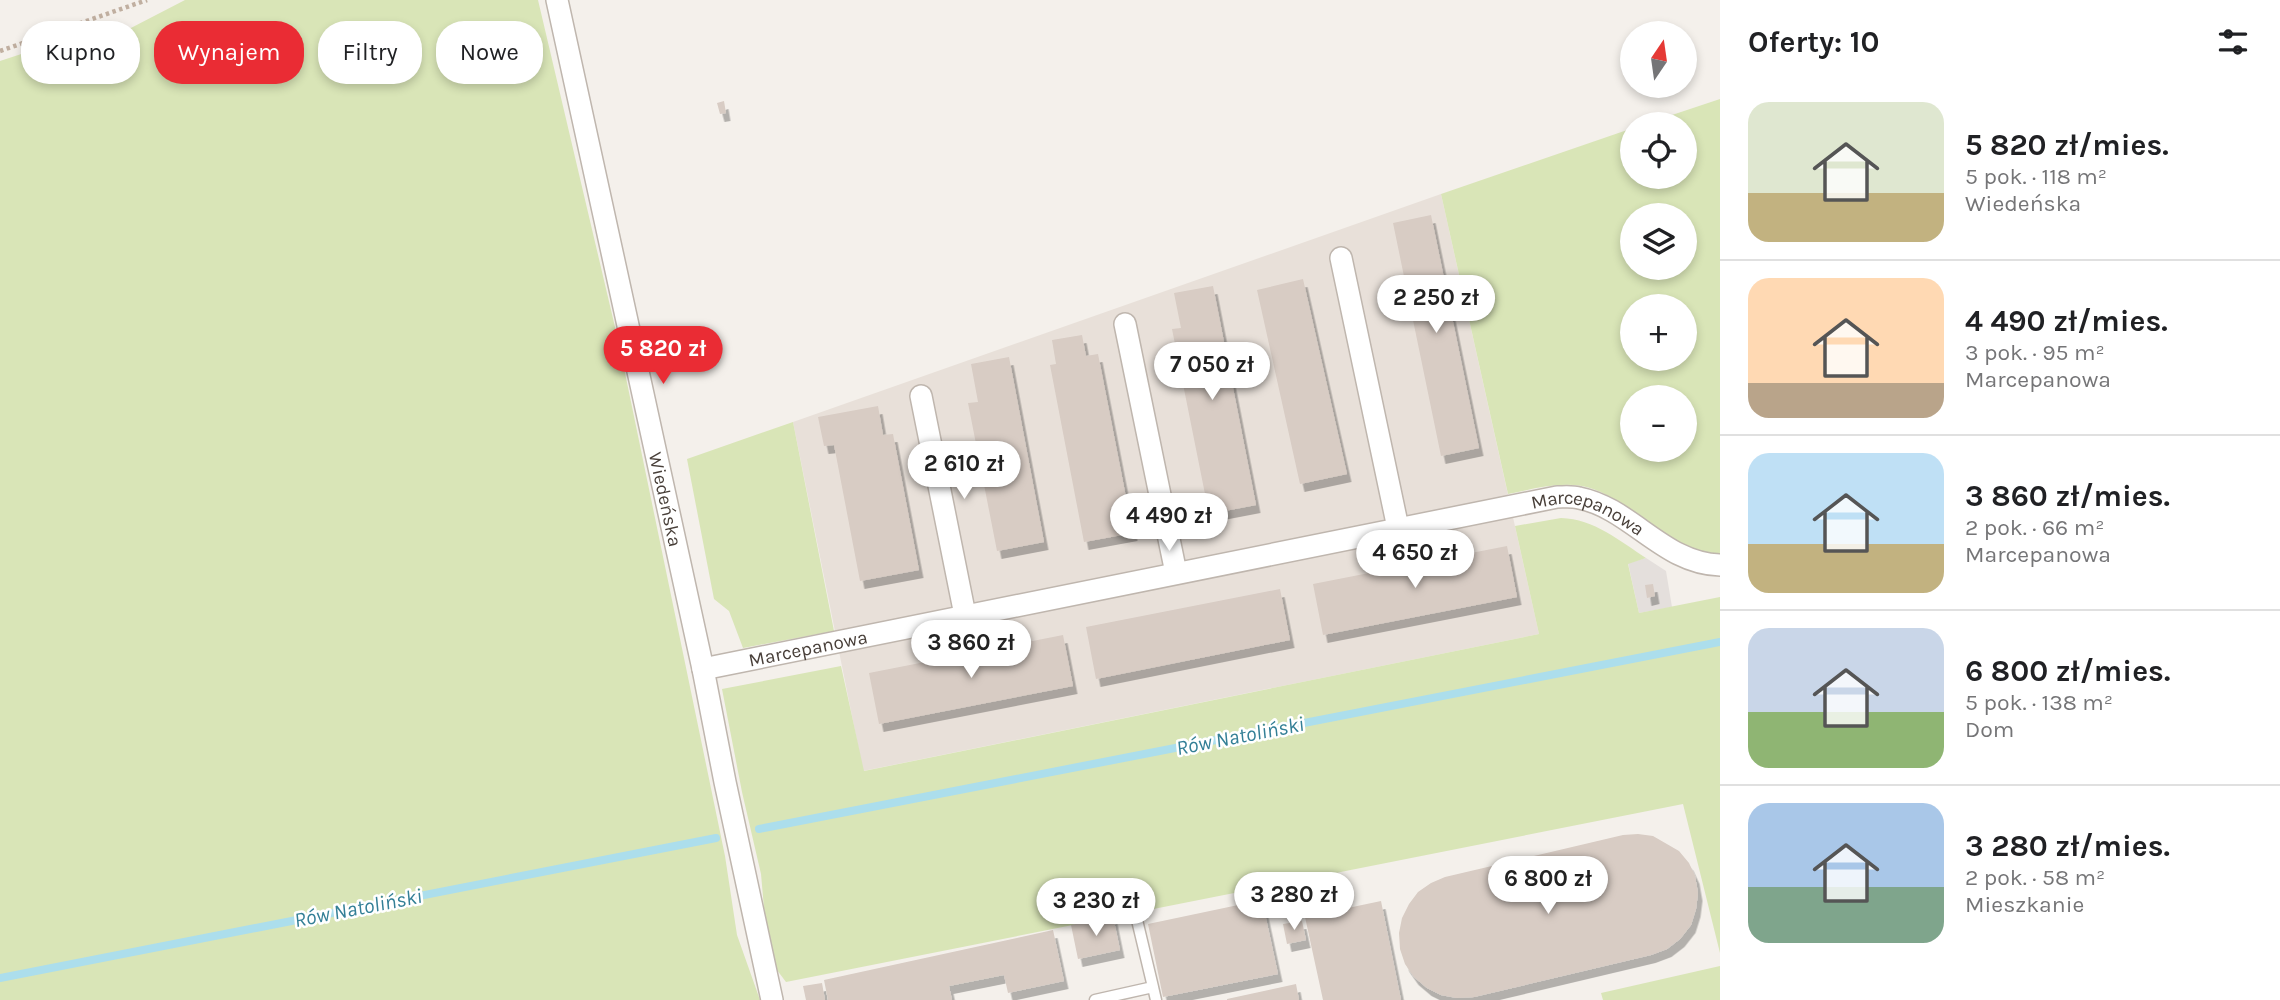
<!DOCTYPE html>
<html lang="pl">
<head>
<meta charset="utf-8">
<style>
	:root { --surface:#fff; --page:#f2f2f2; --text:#202124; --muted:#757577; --line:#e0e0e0; --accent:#ea2c34 }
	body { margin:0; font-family:Karla,sans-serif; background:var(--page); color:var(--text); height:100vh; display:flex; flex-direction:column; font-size:26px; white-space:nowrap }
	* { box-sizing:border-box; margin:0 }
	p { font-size:23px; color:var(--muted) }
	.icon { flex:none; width:38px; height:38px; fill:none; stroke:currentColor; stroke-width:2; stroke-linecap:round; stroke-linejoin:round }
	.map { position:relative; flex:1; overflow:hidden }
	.panel { display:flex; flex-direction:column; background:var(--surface); width:560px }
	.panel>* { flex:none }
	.guide { position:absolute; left:21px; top:21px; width:665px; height:63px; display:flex; gap:14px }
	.needle { width:46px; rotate:13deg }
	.controls { position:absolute; left:1620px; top:21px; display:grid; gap:14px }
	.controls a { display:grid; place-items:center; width:77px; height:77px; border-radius:50%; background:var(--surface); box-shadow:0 4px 10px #0003; font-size:35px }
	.price { position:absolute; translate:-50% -60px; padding:0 16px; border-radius:24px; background:#fff; color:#222; font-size:23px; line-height:46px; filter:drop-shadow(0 2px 4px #0008) }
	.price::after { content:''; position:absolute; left:50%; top:42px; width:21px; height:16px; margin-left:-10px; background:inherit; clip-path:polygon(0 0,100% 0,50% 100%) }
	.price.on { background:var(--accent); color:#fff }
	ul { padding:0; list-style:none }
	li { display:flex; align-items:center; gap:21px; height:175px; padding:0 28px }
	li+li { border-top:2px solid var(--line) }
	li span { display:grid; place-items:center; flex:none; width:196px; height:140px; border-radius:21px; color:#555 }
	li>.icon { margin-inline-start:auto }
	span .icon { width:84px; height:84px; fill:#fffc; stroke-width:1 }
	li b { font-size:30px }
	h2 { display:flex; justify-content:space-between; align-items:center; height:84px; padding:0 28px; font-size:30px }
	.tag { padding:0 24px; border-radius:28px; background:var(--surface); box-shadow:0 4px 10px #0003; font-size:24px; line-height:63px }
	.tag.on { background:var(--accent); color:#fff }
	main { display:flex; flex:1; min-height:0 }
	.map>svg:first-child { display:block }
</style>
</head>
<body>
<main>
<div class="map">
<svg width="1720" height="1000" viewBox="0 0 1720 1000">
	<defs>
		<filter id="shadow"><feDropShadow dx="4.5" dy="8" stdDeviation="0" flood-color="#0004"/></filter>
	</defs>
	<rect width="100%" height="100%" fill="#f4f0eb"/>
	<path fill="#e8e0d9" d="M 1441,194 L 1539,634 L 863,771 L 793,422 Z"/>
	<path fill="#e4dfdc" d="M 1646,558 L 1666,571 L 1672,607 L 1639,613 L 1628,563 Z"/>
	<path fill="#d9e5b7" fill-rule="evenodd" d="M 185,0 L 538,0 L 619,344 L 725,856 L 737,935 L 760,1000 L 0,1000 L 0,61 L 76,36 L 127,30 Z
		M 1720,99 L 1720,553 C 1673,558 1630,495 1582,486 C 1557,482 1533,489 1508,494 L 1441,194 L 1633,128 L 1633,177 L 1685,177 L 1685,124 L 1645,124 ZM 1633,215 L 1685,215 L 1685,268 L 1633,268 ZM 1633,306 L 1685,306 L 1685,359 L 1633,359 ZM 1633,397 L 1685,397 L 1685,450 L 1633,450 Z
		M 793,422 L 834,631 L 743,648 L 729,611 L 714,599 L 687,459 Z
		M 1561,518 C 1594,519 1620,541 1646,558 L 1628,564 L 1639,613 L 1720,597 L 1720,953 L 1683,804 L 786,982 L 777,970 L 765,919 L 761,874 L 742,792 L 722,689 L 841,666 L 864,771 L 1539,634 L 1515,526 Z
		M 1720,966 L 1720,1000 L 1603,1000 L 1601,993 Z"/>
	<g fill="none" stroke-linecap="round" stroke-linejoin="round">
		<path stroke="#acdeec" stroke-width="8" d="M 759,829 L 1720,642
			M 0,978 L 716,838"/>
	</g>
	<path fill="#d8ccc4" filter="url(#shadow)" d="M 724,101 L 726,113 L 720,114 L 717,103 Z
		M 1431,215 L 1479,448 L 1441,456 L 1393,223 Z
		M 1303,279 L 1347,474 L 1300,484 L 1257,290 Z
		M 1213,286 L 1256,505 L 1209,514 L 1172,329 L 1181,328 L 1174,293 Z
		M 1082,335 L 1086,356 L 1098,354 L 1133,533 L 1084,542 L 1050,365 L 1056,364 L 1052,340 Z
		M 1009,357 L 1044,542 L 997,551 L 968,403 L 978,402 L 971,364 Z
		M 878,406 L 883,435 L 893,434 L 919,570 L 860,581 L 834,445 L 824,446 L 818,417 Z
		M 1507,546 L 1517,597 L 1323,635 L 1313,584 Z
		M 1653,584 L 1655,596 L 1647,598 L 1645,585 Z
		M 1280,589 L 1290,640 L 1096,679 L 1086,627 Z
		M 1063,635 L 1073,686 L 879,724 L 869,673 Z
		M 1638,834 L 1653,836 L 1679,851 L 1689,863 L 1695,876 L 1698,893 L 1696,909 L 1691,925 L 1680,939 L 1667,949 L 1651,955 L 1474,997 L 1457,998 L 1441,995 L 1427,988 L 1414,977 L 1405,964 L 1400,949 L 1399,933 L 1402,918 L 1409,904 L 1418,892 L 1431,883 L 1445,877 L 1623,835 Z
		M 1262,900 L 1278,974 L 1163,997 L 1148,924 Z
		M 1381,901 L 1401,1000 L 1323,1000 L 1305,917 Z
		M 1113,916 L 1120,950 L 1078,959 L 1071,925 Z
		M 1302,921 L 1306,940 L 1287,944 L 1283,924 Z
		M 1053,930 L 1064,981 L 1008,993 L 1004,975 L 949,986 L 952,1000 L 828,1000 L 824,980 Z
		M 822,983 L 825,1000 L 806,1000 L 803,986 Z
		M 1296,984 L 1299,1000 L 1227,1000 L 1227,999 Z"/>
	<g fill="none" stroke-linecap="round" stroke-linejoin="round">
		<g stroke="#bfb6ae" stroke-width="13">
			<path id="service" d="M 1137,920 L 1153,987
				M 1095,1000 L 1153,987 L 1156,1000"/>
		</g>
		<g stroke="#bfb6ae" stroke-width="24">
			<g id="minor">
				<path id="s1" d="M 557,0 L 703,669 L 725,782 L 772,1000"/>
				<path d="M 1341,258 L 1398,528"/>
				<path d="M 1125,324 L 1176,573"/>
				<path d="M 921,396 L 965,615"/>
				<path id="s2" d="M 703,669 L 1557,497 C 1564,497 1572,496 1579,498 C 1631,508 1664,564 1720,565"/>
			</g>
		</g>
		<path stroke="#c0afa0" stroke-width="4.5" stroke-dasharray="3.5 3.5" stroke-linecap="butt" d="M 0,51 L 147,0"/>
		<use href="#service" stroke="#fff" stroke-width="10"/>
		<use href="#minor" stroke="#fff" stroke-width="21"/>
	</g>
	<g text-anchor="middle" stroke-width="5" stroke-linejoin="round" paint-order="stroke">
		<g font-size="19" fill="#483f39" stroke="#fff">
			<text dy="7" stroke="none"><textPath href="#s1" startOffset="511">Wiedeńska</textPath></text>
			<text dy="7" stroke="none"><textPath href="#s2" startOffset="905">Marcepanowa</textPath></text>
			<text dy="7" stroke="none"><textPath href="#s2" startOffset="107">Marcepanowa</textPath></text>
		</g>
		<g font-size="21" font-style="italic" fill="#337f96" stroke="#fff">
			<text transform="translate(1240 736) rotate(-11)" y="7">Rów Natoliński</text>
			<text transform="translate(358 908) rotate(-11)" y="7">Rów Natoliński</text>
		</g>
	</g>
</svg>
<div class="controls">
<a><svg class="needle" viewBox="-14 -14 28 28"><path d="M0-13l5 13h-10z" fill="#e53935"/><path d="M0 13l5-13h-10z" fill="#757577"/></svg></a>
<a><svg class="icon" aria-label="locate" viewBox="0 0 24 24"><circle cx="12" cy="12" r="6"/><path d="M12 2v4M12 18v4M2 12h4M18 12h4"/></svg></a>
<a><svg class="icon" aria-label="layers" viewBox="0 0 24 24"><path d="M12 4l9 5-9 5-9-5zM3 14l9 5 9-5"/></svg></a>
<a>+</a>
<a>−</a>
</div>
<b class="price" style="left:1436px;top:335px">2 250 zł</b>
<b class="price on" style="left:663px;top:386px">5 820 zł</b>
<b class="price" style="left:1212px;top:402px">7 050 zł</b>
<b class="price" style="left:964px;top:501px">2 610 zł</b>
<b class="price" style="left:1169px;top:553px">4 490 zł</b>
<b class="price" style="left:1415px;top:590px">4 650 zł</b>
<b class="price" style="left:971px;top:680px">3 860 zł</b>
<b class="price" style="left:1548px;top:916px">6 800 zł</b>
<b class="price" style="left:1294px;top:932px">3 280 zł</b>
<b class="price" style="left:1096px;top:938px">3 230 zł</b>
<div class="guide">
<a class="tag">Kupno</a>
<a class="tag on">Wynajem</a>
<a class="tag">Filtry</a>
<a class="tag">Nowe</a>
</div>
</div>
<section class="panel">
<h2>Oferty: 10<svg class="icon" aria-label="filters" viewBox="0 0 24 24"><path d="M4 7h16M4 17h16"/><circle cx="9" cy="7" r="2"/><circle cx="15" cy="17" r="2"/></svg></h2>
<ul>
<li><span style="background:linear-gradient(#dfe7d0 65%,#c2b280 0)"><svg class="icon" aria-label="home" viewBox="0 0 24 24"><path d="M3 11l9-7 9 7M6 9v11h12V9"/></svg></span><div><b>5 820 zł/mies.</b><p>5 pok. · 118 m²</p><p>Wiedeńska</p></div></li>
<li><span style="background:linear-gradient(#ffd9b3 75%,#b9a48a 0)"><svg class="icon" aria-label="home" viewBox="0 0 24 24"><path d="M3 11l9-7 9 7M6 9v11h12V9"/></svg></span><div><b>4 490 zł/mies.</b><p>3 pok. · 95 m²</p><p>Marcepanowa</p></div></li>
<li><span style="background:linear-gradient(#bfe0f5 65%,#c2b280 0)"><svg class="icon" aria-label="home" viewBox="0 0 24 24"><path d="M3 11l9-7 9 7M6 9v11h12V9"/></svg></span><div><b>3 860 zł/mies.</b><p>2 pok. · 66 m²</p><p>Marcepanowa</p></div></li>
<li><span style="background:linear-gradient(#c9d6e8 60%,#8fb573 0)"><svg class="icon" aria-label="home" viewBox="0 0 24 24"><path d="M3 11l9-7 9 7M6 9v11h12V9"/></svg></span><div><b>6 800 zł/mies.</b><p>5 pok. · 138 m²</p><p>Dom</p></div></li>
<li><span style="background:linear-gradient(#a9c7e8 60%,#7fa58c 0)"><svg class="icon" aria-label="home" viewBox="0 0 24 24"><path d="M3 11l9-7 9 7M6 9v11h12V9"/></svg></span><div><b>3 280 zł/mies.</b><p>2 pok. · 58 m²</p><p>Mieszkanie</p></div></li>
</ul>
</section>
</main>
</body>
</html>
